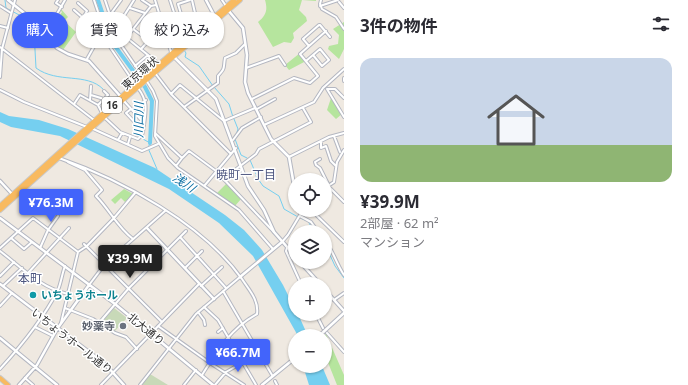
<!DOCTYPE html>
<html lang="ja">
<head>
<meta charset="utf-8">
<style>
	:root { --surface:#fff; --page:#f7f7f7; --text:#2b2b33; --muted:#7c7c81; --line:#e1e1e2; --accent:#4264fb }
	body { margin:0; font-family:"Noto Sans","Noto Sans JP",sans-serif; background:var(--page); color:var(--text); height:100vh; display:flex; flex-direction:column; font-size:15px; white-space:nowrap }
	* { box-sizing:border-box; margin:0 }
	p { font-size:13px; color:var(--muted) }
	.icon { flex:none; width:22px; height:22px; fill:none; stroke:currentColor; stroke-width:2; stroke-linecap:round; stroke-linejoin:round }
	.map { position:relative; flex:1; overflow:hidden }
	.details { display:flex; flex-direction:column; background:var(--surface); width:344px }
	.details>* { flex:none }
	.banner { position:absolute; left:12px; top:12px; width:272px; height:36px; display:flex; gap:8px }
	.controls { position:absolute; left:288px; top:173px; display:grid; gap:8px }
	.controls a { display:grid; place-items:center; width:44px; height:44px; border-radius:50%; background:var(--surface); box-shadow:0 1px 3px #0004; font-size:20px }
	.price { position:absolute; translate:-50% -34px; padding:0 9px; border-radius:4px; background:var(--accent); color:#fff; font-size:13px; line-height:26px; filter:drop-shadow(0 1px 2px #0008) }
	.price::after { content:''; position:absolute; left:50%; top:24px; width:12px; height:9px; margin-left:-6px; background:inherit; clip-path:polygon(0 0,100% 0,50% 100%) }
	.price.selected { background:#222; color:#fff }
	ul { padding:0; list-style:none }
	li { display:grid; align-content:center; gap:8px; height:212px; padding:0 16px }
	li+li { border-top:1px solid var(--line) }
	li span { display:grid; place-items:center; height:124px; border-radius:12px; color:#555 }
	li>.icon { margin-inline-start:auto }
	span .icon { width:72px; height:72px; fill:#fffc; stroke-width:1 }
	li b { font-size:17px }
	h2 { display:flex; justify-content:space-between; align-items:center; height:48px; padding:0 16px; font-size:17px }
	.tag { padding:0 14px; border-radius:16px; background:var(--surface); box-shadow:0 1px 3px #0004; font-size:14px; line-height:36px }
	.tag.selected { background:var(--accent); color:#fff }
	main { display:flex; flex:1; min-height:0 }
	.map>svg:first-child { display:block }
</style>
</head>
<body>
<main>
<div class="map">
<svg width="344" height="385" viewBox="0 0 344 385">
	<rect width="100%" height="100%" fill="#efe9e1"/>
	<path fill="#b6e59e" d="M 265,0 L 316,0 L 316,1 L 302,0 L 299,10 L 306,17 L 307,21 L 293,33 L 294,38 L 291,43 L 284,42 L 273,47 L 258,22 C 266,16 268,10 265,0 Z
		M 61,9 L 68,17 L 64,21 L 76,32 L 63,50 L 57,45 L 58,43 L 53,33 L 55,23 L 62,12 L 60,10 Z
		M 344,22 L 344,49 L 339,59 L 328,49 L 329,46 L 338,44 L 339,35 L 333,29 Z
		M 300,53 L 306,61 L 289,70 L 285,65 Z
		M 331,98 L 342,114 L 336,119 L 327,110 Z
		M 226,184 L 241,199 L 235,206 L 217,193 Z
		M 124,189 L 133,194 L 125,202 L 121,198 L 115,204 L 111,200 Z
		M 326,334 L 344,375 L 344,385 L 337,385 L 325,355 L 325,336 L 324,336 Z"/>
	<path fill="#c8d9b8" d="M 114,308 L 127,318 L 114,332 L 101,323 Z
		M 150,374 L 168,385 L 142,385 Z"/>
	<path fill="#75cff0" d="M 0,112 L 9,116 L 39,120 L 68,129 L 155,168 L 225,215 L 244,230 L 262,250 L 283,285 L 295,309 L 295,314 L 298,314 L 308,336 L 298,336 L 253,256 L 219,223 L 169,189 L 60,136 L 11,127 L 0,122 Z
		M 303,366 L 322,366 L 330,385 L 309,385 Z"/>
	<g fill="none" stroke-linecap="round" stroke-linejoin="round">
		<path stroke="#75cff0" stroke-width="1" d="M 5,0 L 6,8 L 23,17 L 34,32 L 36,68 C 58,84 86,72 103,89
			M 184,50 L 186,53 L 185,57 L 199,66 L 213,86
			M 214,87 L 229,104 L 233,117
			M 234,119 L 238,129 L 236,135
			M 143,139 L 150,143 L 148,148 L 157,169
			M 235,139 L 241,155 L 247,158
			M 250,160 L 256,174
			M 256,176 L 263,186 L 279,196 L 284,209 L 298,217
			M 300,218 L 305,220
			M 308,221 L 314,232
			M 325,244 L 335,266 L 344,278"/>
		<path stroke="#75cff0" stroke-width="4" d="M 98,0 L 112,42 L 145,87 L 152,101 L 150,143"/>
		<g stroke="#b4b7c1" stroke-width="4">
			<path id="minor" d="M 58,0 L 56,3 L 62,7
				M 94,0 L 110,47 L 135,84
				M 105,0 L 119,42 L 143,77
				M 142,0 L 151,6
				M 155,0 L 171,52
				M 170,0 L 179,28
				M 222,0 L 226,6
				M 321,0 L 320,4 L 322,9 L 336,17 L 344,29
				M 339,2 L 344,8
				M 78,3 L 87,11 L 83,18
				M 0,6 L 11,13
				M 320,6 L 338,0
				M 130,8 L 145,13
				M 74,10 L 101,34 L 105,34
				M 110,15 L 121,0
				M 175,16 L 181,14 L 178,4 L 190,0
				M 0,26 L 8,28
				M 178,28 L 183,40
				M 133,29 L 148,40
				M 115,30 L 134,0
				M 326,31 L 309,46 L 303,39 L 319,25 L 320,25 L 330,37
				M 127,37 L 151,6 L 156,5
				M 49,39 L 54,19 L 65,0
				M 121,45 L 127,38 L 159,64
				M 0,47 L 94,120
				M 141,49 L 152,37 L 179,28 L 195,13 L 192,0
				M 87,59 L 101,34
				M 306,61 L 320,49 L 329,60 L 322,66 L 313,55
				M 135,66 L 148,55
				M 246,68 L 279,56 L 285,65
				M 155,73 L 171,94 L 231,154
				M 0,77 L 2,49 L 15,0
				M 344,78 L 344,81
				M 146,80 L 153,91 L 157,101 L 155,136 L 168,158 L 178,168 L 239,210 L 273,249
				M 0,90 L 24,102 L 87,127
				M 171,94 L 180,85 L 224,121 L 255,108
				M 91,95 L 104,99
				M 344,98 L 335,89 L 327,89 L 344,117
				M 252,99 L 294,78 L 310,83 L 318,76 L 300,54 L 309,46
				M 90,100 L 91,86
				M 123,100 L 144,123
				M 74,104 L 80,95 L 98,105 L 102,113
				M 98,105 L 108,95 L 104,91
				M 184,107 L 218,83 L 218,76 C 226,67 223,69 225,58 L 236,53 L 245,44
				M 131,109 L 126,113 L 143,131
				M 257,109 L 275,99
				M 133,110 L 146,100
				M 104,117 L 120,132 L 138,139 C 144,134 143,131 144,125 C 146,110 148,101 138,88
				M 264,125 L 314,102 L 323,88 L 344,69
				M 91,128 L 142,151 L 158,144
				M 155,133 L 182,158 L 189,151 L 216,171 L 274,232
				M 334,136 L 340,152
				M 118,140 L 122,133
				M 233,140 L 242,128 L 261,117
				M 321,141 L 321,148 L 326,146 L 331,161 L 336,166
				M 128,144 L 130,137
				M 289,157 L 329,137 L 344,133
				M 59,158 C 122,180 203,224 242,279 C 249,290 259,300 257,314 C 231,328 217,351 202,375
				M 320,159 L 315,162 L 316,165 L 320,168 L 329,186
				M 68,162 L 85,170 L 102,190 L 96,196 C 110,210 117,227 133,239
				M 176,166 L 182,158
				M 223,179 L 256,154 L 259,149 L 311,122 L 303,108
				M 205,185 L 236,148
				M 328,186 L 344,202
				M 325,188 L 334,182 L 337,162 L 344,150
				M 311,210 L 344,242
				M 300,216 L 311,222 L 318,232
				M 180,237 L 226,288
				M 11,238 L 24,249 L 32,242
				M 325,241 C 334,252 336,263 344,275
				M 282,242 L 288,235 L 303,210
				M 84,244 L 162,322
				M 0,248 L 33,218 L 78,252
				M 40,248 L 48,230 L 58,216
				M 287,248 L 286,251 L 301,284
				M 0,251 C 22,268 41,288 68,294
				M 185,268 L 202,251
				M 28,273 L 69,228
				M 0,276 L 14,262
				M 89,285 L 105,264 L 165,211
				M 3,286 L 22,268
				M 201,286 L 222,267
				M 223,291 L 272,375
				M 334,300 L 344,293
				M 0,306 L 12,293
				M 204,307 L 218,320 L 256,385
				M 65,308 L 93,319 L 115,333 L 126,337 L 137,349
				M 198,312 L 204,320 L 205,325
				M 316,314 L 323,328
				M 61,323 L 78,252 L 87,246 L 114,218 L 135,193
				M 99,323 L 129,288 L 186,231
				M 158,326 L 210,363 L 244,385
				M 35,327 L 53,336
				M 218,332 L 223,328
				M 327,333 L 344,352
				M 0,369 C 22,345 43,319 58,290 C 61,283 62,274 65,266
				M 25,378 L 33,385
				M 275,381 L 277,385
				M 101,385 L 199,284
				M 140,385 L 196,314 L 240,277
				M 184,385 L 196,370
				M 215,385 L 226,372 L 259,353"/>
		</g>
		<g stroke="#b4b7c1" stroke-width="4.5">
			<path id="tertiary" d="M 8,0 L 34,21 L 57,48 L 68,54 L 89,61 L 122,98
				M 206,0 L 215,17
				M 228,10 L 243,28 L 247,55 L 245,82 L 248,93 L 271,139 L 289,157 L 295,191
				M 174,57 L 216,99 L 248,186 L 264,210 L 274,232 L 295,256
				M 0,181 L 13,195
				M 0,218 L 115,304 L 213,385
				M 147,228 L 214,299
				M 300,262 L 320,284
				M 240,277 L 282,242
				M 0,284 L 106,365 L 124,385
				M 325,290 L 344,311
				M 319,336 L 344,313
				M 0,338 L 57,385
				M 19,385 L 37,365 L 57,329 L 89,285
				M 262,385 L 295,358"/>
		</g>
		<g stroke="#c9c9c9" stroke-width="6">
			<path id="trunk" d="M 0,206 L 121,97 L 234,0
				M 0,210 L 123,100 L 240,0
				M 0,378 L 8,385"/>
		</g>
		<use href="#minor" stroke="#fff" stroke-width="2"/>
		<use href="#tertiary" stroke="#fff" stroke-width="2.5"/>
		<use href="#trunk" stroke="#f8ba60" stroke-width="4"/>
	</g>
	<circle fill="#0f9aa8" stroke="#fff" stroke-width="1.5" cx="33" cy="295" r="4"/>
	<circle fill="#6b7280" stroke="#fff" stroke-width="1.5" cx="123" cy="326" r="4"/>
	<g text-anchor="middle" stroke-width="3" stroke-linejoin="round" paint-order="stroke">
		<rect fill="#fff" stroke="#6d6d6d" stroke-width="1" x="102" y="97" width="20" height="16" rx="3"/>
		<g font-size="10" font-weight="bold" fill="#2e2e2e">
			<text x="112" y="109">16</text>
		</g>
		<g font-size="11" fill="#2e2e2e" stroke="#fff">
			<text transform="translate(140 73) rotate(-41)" y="4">東京環状</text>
			<text transform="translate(146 329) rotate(39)" y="4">北大通り</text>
			<text transform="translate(72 341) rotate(38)" y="4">いちょうホール通り</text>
		</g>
		<g font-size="11" font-weight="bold" fill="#0d838f" stroke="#fff" text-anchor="start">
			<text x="41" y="299">いちょうホール</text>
		</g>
		<g font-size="11" font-weight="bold" fill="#5b616d" stroke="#fff" text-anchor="end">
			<text x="115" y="330">妙薬寺</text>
		</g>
		<g font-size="12" font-style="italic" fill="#0d6fa3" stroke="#fff">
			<text transform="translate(139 120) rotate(-89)" y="4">川口川</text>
			<text transform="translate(184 183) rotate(34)" y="4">浅川</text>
		</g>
		<g font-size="12" fill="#4d5680" stroke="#fff">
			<text x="246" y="179">暁町一丁目</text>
			<text x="30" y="283">本町</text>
		</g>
	</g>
</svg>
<div class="controls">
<a><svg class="icon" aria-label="locate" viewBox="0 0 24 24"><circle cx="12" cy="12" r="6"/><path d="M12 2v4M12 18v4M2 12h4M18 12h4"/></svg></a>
<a><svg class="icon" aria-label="layers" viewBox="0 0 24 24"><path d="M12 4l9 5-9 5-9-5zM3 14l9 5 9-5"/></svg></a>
<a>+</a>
<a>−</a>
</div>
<b class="price" style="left:51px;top:223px">¥76.3M</b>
<b class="price selected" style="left:130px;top:279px">¥39.9M</b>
<b class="price" style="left:238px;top:373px">¥66.7M</b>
<div class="banner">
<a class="tag selected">購入</a>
<a class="tag">賃貸</a>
<a class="tag">絞り込み</a>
</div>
</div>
<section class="details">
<h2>3件の物件<svg class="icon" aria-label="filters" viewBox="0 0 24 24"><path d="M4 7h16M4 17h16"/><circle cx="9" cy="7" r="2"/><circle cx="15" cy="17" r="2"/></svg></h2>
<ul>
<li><span style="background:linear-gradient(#c9d6e8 70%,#8fb573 0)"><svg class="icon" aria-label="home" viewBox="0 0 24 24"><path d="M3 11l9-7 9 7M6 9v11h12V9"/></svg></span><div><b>¥39.9M</b><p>2部屋 · 62 m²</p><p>マンション</p></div></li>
</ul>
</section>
</main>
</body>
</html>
